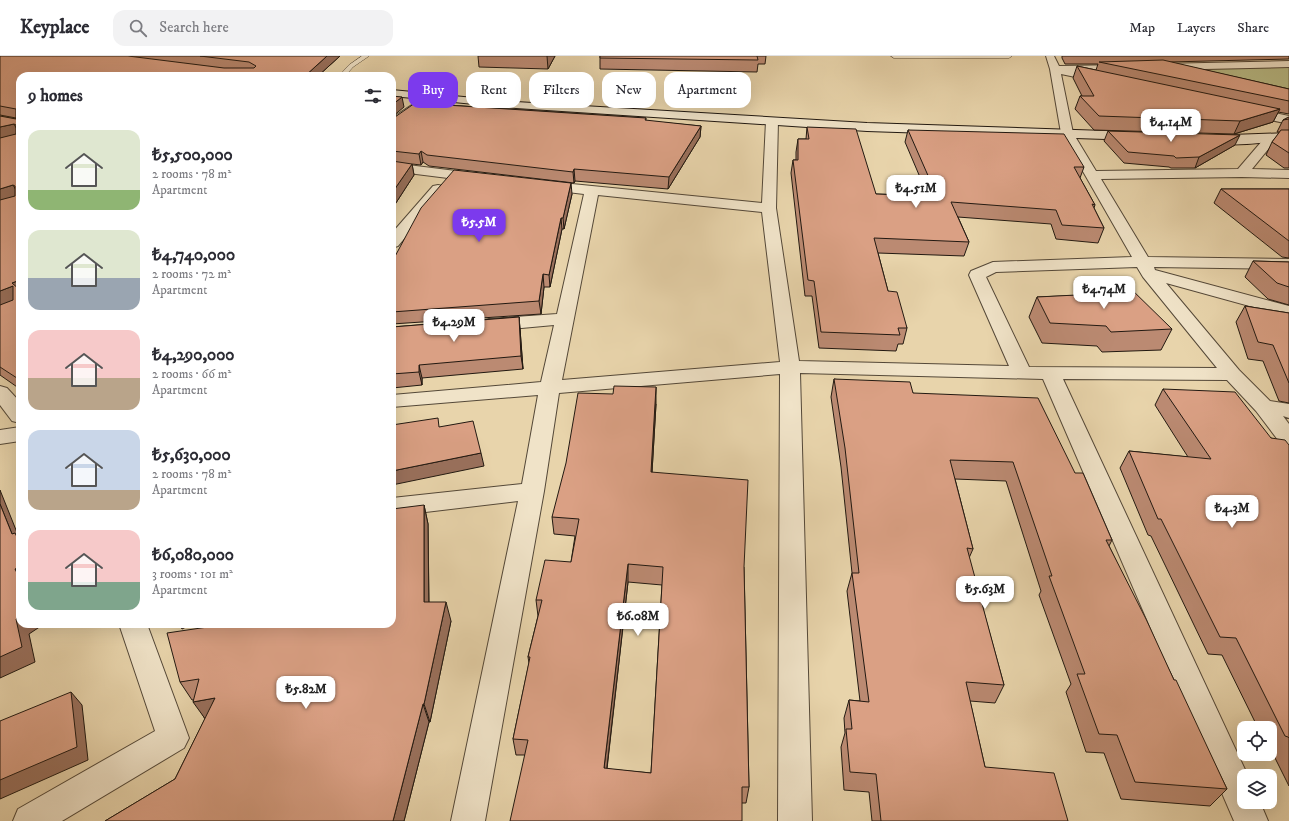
<!DOCTYPE html>
<html lang="en">
<head>
<meta charset="utf-8">
<style>
	:root { --surface:#fff; --page:#f2f2f3; --text:#2b2b33; --muted:#7c7c81; --line:#e1e1e2; --accent:#7c3aed }
	body { margin:0; font-family:"IM FELL DW Pica",serif; background:var(--page); color:var(--text); height:100vh; display:flex; flex-direction:column; font-size:15px; white-space:nowrap }
	* { box-sizing:border-box; margin:0 }
	p { font-size:13px; color:var(--muted) }
	.icon { flex:none; width:22px; height:22px; fill:none; stroke:currentColor; stroke-width:2; stroke-linecap:round; stroke-linejoin:round }
	.map { position:relative; flex:1; overflow:hidden }
	.panel { position:absolute; left:16px; top:16px; width:380px; height:556px; display:flex; flex-direction:column; background:var(--surface); border-radius:12px; box-shadow:0 4px 16px #0002 }
	.panel>* { flex:none }
	.top-card { position:absolute; left:408px; top:16px; width:380px; height:36px; display:flex; gap:8px }
	.controls { position:absolute; left:1237px; top:665px; display:grid; gap:8px }
	.controls a { display:grid; place-items:center; width:40px; height:40px; border-radius:8px; background:var(--surface); box-shadow:0 4px 16px #0002; font-size:20px }
	.price { position:absolute; translate:-50% -34px; padding:0 9px; border-radius:8px; background:#fff; color:#222; font-size:13px; line-height:26px; filter:drop-shadow(0 1px 2px #0008) }
	.price::after { content:''; position:absolute; left:50%; top:24px; width:12px; height:9px; margin-left:-6px; background:inherit; clip-path:polygon(0 0,100% 0,50% 100%) }
	.price.selected { background:var(--accent); color:#fff }
	ul { padding:0; list-style:none }
	li { display:flex; align-items:center; gap:12px; height:100px; padding:0 12px }
	li span { display:grid; place-items:center; flex:none; width:112px; height:80px; border-radius:12px; color:#555 }
	li>.icon { margin-inline-start:auto }
	span .icon { width:48px; height:48px; fill:#fffc; stroke-width:1 }
	li b { font-size:17px }
	h2 { display:flex; justify-content:space-between; align-items:center; height:48px; padding:0 12px; font-size:17px }
	.pill { padding:0 14px; border-radius:12px; background:var(--surface); box-shadow:0 4px 16px #0002; font-size:14px; line-height:36px }
	.pill.selected { background:var(--accent); color:#fff }
	header { display:flex; align-items:center; gap:24px; box-sizing:border-box; height:56px; padding:0 20px; background:var(--surface); border-bottom:1px solid var(--line) }
	header strong { font-size:19px }
	nav { display:flex; gap:22px; margin-inline-start:auto; font-size:14px }
	.search { width:280px; height:36px; background:var(--page); display:flex; align-items:center; gap:10px; box-sizing:border-box; padding:0 14px; border-radius:12px; color:var(--muted); font-size:15px }
	.map>svg:first-child { display:block }
</style>
</head>
<body>
<header>
<strong>Keyplace</strong>
<div class="search"><svg class="icon" aria-label="search" viewBox="0 0 24 24"><circle cx="10" cy="10" r="6"/><path d="M15 15l6 6"/></svg>Search here</div>
<nav><a>Map</a><a>Layers</a><a>Share</a></nav>
</header>
<div class="map">
<svg width="1289" height="765" viewBox="0 0 1289 765">
	<rect width="100%" height="100%" fill="#e8d4ab"/>
	<filter id="stains"><feTurbulence type="fractalNoise" baseFrequency=".005" numOctaves="4"/><feColorMatrix values="0 0 0 0 .2 0 0 0 0 .09 0 0 0 0 .02 0 0 0 .5 -.17"/></filter>
	<radialGradient id="worn" r=".72"><stop offset=".6" stop-color="#630" stop-opacity="0"/><stop offset="1" stop-color="#630" stop-opacity=".3"/></radialGradient>
	<path fill="#b9bc87" stroke="#6e6a4c" d="M 1289,11 L 1289,35 L 1201,13 Z"/>
	<g fill="none" stroke-linecap="round" stroke-linejoin="round">
		<g stroke="#544838" stroke-width="1">
			<path id="lane" d="M 362,0 L 369,0 L 353,11 L 345,20 L 339,20 L 349,9 Z
				M 891,0 L 1012,0 L 1009,2 L 894,2 Z"/>
		</g>
		<g stroke="#544838" stroke-width="2">
			<path id="street" d="M 1046,0 L 1054,0 L 1059,10 L 1125,9 L 1130,12 L 1125,15 L 1082,16 L 1108,22 L 1109,24 L 1108,26 L 1104,27 L 1061,18 L 1073,77 L 1096,115 L 1238,113 L 1268,78 L 1276,78 L 1278,81 L 1252,113 L 1289,114 L 1289,122 L 1242,121 L 1101,123 L 1148,201 L 1289,203 L 1289,213 L 1154,211 L 1155,214 L 1289,250 L 1289,261 L 1166,227 L 1239,314 L 1270,345 L 1289,348 L 1289,362 L 1283,360 L 1289,368 L 1289,390 L 1281,388 L 1256,355 L 1227,324 L 1063,323 L 1248,720 L 1244,720 L 1244,746 L 1260,746 L 1268,765 L 1234,765 L 1043,323 L 800,317 L 812,765 L 778,765 L 780,318 L 559,337 L 544,435 L 485,765 L 451,765 L 518,445 L 392,460 L 392,442 L 522,428 L 538,339 L 392,351 L 392,339 L 541,326 L 554,269 L 489,275 L 482,273 L 480,269 L 482,265 L 489,263 L 557,258 L 584,138 L 542,133 L 537,132 L 535,129 L 537,126 L 542,125 L 762,147 L 766,65 L 768,62 L 776,62 L 778,65 L 776,152 L 799,305 L 1009,310 L 969,219 L 971,215 L 993,206 L 1132,201 L 1061,77 L 1050,13 ZM 598,139 L 762,156 L 780,306 L 562,324 ZM 1137,211 L 1143,221 L 1217,312 L 1029,311 L 986,221 L 996,216 Z
				M 1289,5 L 1289,11 L 1160,14 L 1155,11 L 1160,8 Z
				M 431,38 L 435,39 L 437,41 L 435,43 L 396,70 L 392,71 L 392,62 L 427,39 Z
				M 1247,51 L 1289,60 L 1289,68 L 1243,58 L 1241,55 L 1243,52 Z
				M 392,107 L 480,118 L 485,119 L 487,122 L 485,125 L 480,126 L 392,115 Z
				M 438,129 L 443,130 L 445,133 L 443,136 L 398,190 L 392,192 L 392,177 L 433,130 Z
				M 0,330 L 7,332 L 20,346 L 20,367 L 12,365 L 0,349 Z
				M 20,371 L 20,385 L 0,388 L 0,374 Z
				M 119,568 L 147,568 L 189,682 L 184,692 L 62,765 L 13,765 L 18,753 L 155,675 Z"/>
		</g>
		<g stroke="#221911" stroke-width="2">
			<path id="secondary" d="M 392,34 L 516,46 L 867,67 L 1135,76 L 1139,77 L 1141,80 L 1139,83 L 1135,84 L 867,75 L 516,52 L 392,40 Z
				M 1289,77 L 1289,85 C 1263,86 1229,92 1204,86 L 1202,83 L 1204,80 Z"/>
		</g>
		<use href="#lane" fill="#f0e3c8" fill-rule="evenodd"/>
		<use href="#street" fill="#f0e3c8" fill-rule="evenodd"/>
		<use href="#secondary" fill="#f0e3c8" fill-rule="evenodd"/>
	</g>
	<path fill="#bb8a72" stroke="#221911" fill-rule="evenodd" d="M 0,0 L 340,0 L 318,20 L 20,20 L 20,333 L 0,319 L 0,60 L 16,63 L 16,62 L 0,59 Z
		M 478,0 L 555,0 L 548,13 L 479,11 Z
		M 600,0 L 766,0 L 765,8 L 758,8 L 757,16 L 600,13 Z
		M 1062,0 L 1289,0 L 1289,3 L 1169,6 L 1289,33 L 1289,58 L 1278,56 L 1273,66 L 1234,78 L 1094,74 L 1075,53 L 1080,40 L 1082,40 L 1073,22 L 1077,10 L 1096,14 L 1098,8 L 1065,8 L 1062,2 Z
		M 448,48 L 448,49 L 646,62 L 646,65 L 701,70 L 700,81 L 668,133 L 575,125 L 574,127 L 429,110 L 423,106 L 421,109 L 412,108 L 414,119 L 392,153 L 392,61 Z
		M 1289,61 L 1289,112 L 1284,112 L 1266,99 L 1272,86 L 1280,76 L 1277,76 L 1283,64 Z
		M 807,71 L 876,138 L 928,140 L 905,86 L 908,74 L 1084,111 L 1080,122 L 1095,149 L 1094,152 L 1104,172 L 1098,187 L 1056,183 L 1051,168 L 958,161 L 969,186 L 964,200 L 878,197 L 888,235 L 907,272 L 903,288 L 898,288 L 896,295 L 819,292 L 812,240 L 805,240 L 791,117 L 793,104 L 796,104 L 796,96 L 798,83 L 806,83 Z
		M 1108,75 L 1235,89 L 1195,112 L 1171,112 L 1169,111 L 1124,107 L 1104,85 Z
		M 1221,133 L 1289,133 L 1289,202 L 1282,201 L 1214,147 Z
		M 572,138 L 564,173 L 562,173 L 550,231 L 544,231 L 541,258 L 392,268 L 392,206 Z
		M 1253,205 L 1289,206 L 1289,249 L 1268,243 L 1245,221 Z
		M 1088,230 L 1172,273 L 1161,294 L 1102,296 L 1097,290 L 1042,287 L 1029,261 L 1037,241 L 1085,239 Z
		M 1245,250 L 1289,257 L 1289,347 L 1279,345 L 1263,305 L 1248,303 L 1236,266 Z
		M 519,261 L 520,273 L 523,313 L 422,322 L 422,329 L 392,332 L 392,271 Z
		M 834,323 L 913,337 L 1075,417 L 1112,484 L 1109,490 L 1227,733 L 1210,750 L 1121,743 L 1104,697 L 1086,696 L 1066,636 L 1071,628 L 1039,539 L 1041,535 L 1006,425 L 955,423 L 973,493 L 969,502 L 1004,629 L 995,647 L 970,645 L 985,711 L 1068,765 L 872,765 L 869,736 L 844,734 L 841,691 L 845,677 L 844,662 L 849,644 L 860,645 L 847,535 L 852,517 L 841,411 L 831,341 Z
		M 1163,333 L 1271,382 L 1289,389 L 1289,730 L 1272,696 L 1270,696 L 1270,672 L 1258,672 L 1222,599 L 1208,598 L 1151,480 L 1148,479 L 1120,412 L 1129,395 L 1188,401 L 1155,349 Z
		M 656,348 L 652,416 L 744,511 L 749,731 L 746,747 L 742,747 L 524,699 L 516,699 L 513,683 L 529,607 L 528,601 L 538,560 L 536,544 L 571,506 L 575,480 L 554,478 L 552,461 ZM 628,526 L 662,529 L 651,717 L 607,713 Z
		M 424,449 L 428,468 L 429,546 L 451,565 L 430,666 L 429,666 L 404,765 L 105,765 L 175,723 L 205,663 L 194,644 L 192,644 L 180,626 L 392,568 Z"/>
	<path fill="#99705c" stroke="#221911" d="M 327,0 L 340,0 L 318,20 L 305,20 Z
		M 547,0 L 555,0 L 548,13 Z
		M 402,41 L 404,51 L 392,61 L 392,49 Z
		M 1280,53 L 1273,66 L 1234,78 L 1240,65 Z
		M 14,68 L 20,79 L 0,84 L 0,71 Z
		M 701,70 L 700,81 L 668,133 L 669,121 Z
		M 1240,79 L 1235,89 L 1195,112 L 1199,101 Z
		M 421,95 L 423,106 L 421,109 L 419,98 Z
		M 412,108 L 414,119 L 392,153 L 392,137 Z
		M 574,113 L 575,125 L 574,127 L 573,116 Z
		M 571,127 L 572,138 L 564,173 L 563,162 Z
		M 13,129 L 20,141 L 0,147 L 0,133 Z
		M 561,162 L 562,173 L 550,231 L 549,219 Z
		M 543,218 L 544,231 L 541,258 L 539,245 Z
		M 20,224 L 20,240 L 12,227 Z
		M 13,230 L 20,241 L 0,251 L 0,235 Z
		M 519,261 L 520,273 L 523,313 L 521,300 Z
		M 419,309 L 422,322 L 422,329 L 419,316 Z
		M 656,331 L 656,348 L 651,433 L 651,416 Z
		M 481,397 L 484,410 L 392,429 L 392,415 Z
		M 0,434 L 20,484 L 20,489 L 12,478 L 0,448 Z
		M 424,449 L 428,468 L 429,565 L 424,546 Z
		M 628,508 L 628,526 L 605,728 L 604,712 Z
		M 20,511 L 20,523 L 15,513 Z
		M 446,546 L 451,565 L 430,666 L 424,648 Z
		M 20,560 L 20,568 L 44,568 L 29,578 L 35,606 L 0,622 L 0,601 L 16,563 Z
		M 179,568 L 192,568 L 182,573 Z
		M 71,636 L 82,649 L 88,704 L 0,743 L 0,724 Z
		M 215,642 L 206,664 L 193,646 Z
		M 423,648 L 429,666 L 404,765 L 393,765 Z"/>
	<path fill="#daa084" stroke="#221911" fill-rule="evenodd" d="M 0,0 L 128,0 L 224,12 L 254,12 L 256,10 L 249,6 L 200,0 L 327,0 L 305,20 L 20,20 L 20,224 L 12,227 L 20,234 L 20,324 L 0,311 L 0,249 L 13,244 L 13,230 L 0,235 L 0,144 L 15,140 L 15,130 L 13,129 L 0,133 L 0,82 L 16,78 L 16,69 L 14,68 L 0,71 L 0,60 L 16,63 L 16,53 L 0,50 Z
		M 600,0 L 757,0 L 758,4 L 600,2 Z
		M 1163,4 L 1289,33 L 1289,45 L 1099,6 Z
		M 1077,10 L 1280,53 L 1240,65 L 1099,60 L 1080,40 L 1094,40 Z
		M 392,40 L 402,41 L 392,49 Z
		M 418,45 L 448,48 L 446,49 L 646,62 L 645,64 L 701,70 L 669,121 L 574,113 L 573,116 L 427,99 L 421,95 L 419,98 L 392,95 L 392,61 L 395,61 Z
		M 1289,61 L 1289,63 L 1283,64 Z
		M 807,71 L 856,73 L 876,138 L 937,140 L 908,74 L 1064,78 L 1084,111 L 1074,111 L 1095,149 L 1092,148 L 1104,172 L 1062,169 L 1056,154 L 951,146 L 969,186 L 874,182 L 888,235 L 897,236 L 907,272 L 898,272 L 900,279 L 821,276 L 814,225 L 808,224 L 793,104 L 798,104 L 798,83 L 809,83 Z
		M 1281,74 L 1289,74 L 1289,97 L 1272,86 Z
		M 1108,75 L 1240,79 L 1199,101 L 1176,102 L 1174,100 L 1128,96 Z
		M 392,105 L 412,108 L 392,137 Z
		M 454,114 L 571,127 L 563,162 L 561,162 L 549,219 L 543,218 L 539,245 L 392,256 L 392,206 L 421,152 Z
		M 1221,133 L 1289,133 L 1289,185 Z
		M 1253,205 L 1289,206 L 1289,231 L 1277,227 Z
		M 1127,229 L 1172,273 L 1111,276 L 1106,270 L 1050,267 L 1037,241 L 1096,238 L 1088,230 Z
		M 1245,250 L 1289,257 L 1289,327 L 1273,289 L 1258,286 Z
		M 519,261 L 521,300 L 419,309 L 419,316 L 392,318 L 392,271 Z
		M 834,323 L 910,326 L 913,337 L 1038,342 L 1075,417 L 1083,417 L 1112,484 L 1106,484 L 1146,563 L 1174,624 L 1176,624 L 1227,733 L 1135,726 L 1117,679 L 1099,678 L 1077,618 L 1085,618 L 1049,520 L 1052,520 L 1013,406 L 950,404 L 973,493 L 967,492 L 1004,629 L 966,626 L 985,711 L 1054,717 L 1068,765 L 881,765 L 876,718 L 850,716 L 846,673 L 852,673 L 849,644 L 869,646 L 852,517 L 859,517 L 845,392 Z
		M 614,330 L 656,331 L 651,416 L 748,424 L 744,511 L 749,731 L 742,731 L 742,765 L 510,765 L 528,684 L 513,683 L 530,601 L 528,601 L 542,544 L 536,544 L 545,504 L 571,506 L 579,463 L 552,461 L 566,407 L 578,337 L 613,338 ZM 628,508 L 663,511 L 651,717 L 604,712 Z
		M 1163,333 L 1235,336 L 1271,382 L 1285,384 L 1289,389 L 1289,682 L 1288,681 L 1285,680 L 1236,582 L 1220,581 L 1161,463 L 1158,463 L 1129,395 L 1211,403 Z
		M 438,362 L 439,371 L 473,365 L 481,397 L 392,415 L 392,369 Z
		M 0,448 L 12,478 L 15,477 L 20,487 L 20,511 L 15,513 L 20,523 L 20,560 L 16,563 L 22,591 L 0,601 Z
		M 424,449 L 424,546 L 446,546 L 424,648 L 423,648 L 393,765 L 105,765 L 175,723 L 215,642 L 193,646 L 199,623 L 180,626 L 167,577 L 228,568 L 392,568 L 392,453 Z
		M 71,636 L 77,691 L 0,724 L 0,665 Z"/>
	<rect width="100%" height="100%" filter="url(#stains)"/>
	<rect width="100%" height="100%" fill="url(#worn)"/>
</svg>
<div class="controls">
<a><svg class="icon" aria-label="locate" viewBox="0 0 24 24"><circle cx="12" cy="12" r="6"/><path d="M12 2v4M12 18v4M2 12h4M18 12h4"/></svg></a>
<a><svg class="icon" aria-label="layers" viewBox="0 0 24 24"><path d="M12 4l9 5-9 5-9-5zM3 14l9 5 9-5"/></svg></a>
</div>
<b class="price" style="left:1171px;top:87px">₺4.14M</b>
<b class="price" style="left:916px;top:153px">₺4.51M</b>
<b class="price selected" style="left:479px;top:187px">₺5.5M</b>
<b class="price" style="left:1104px;top:254px">₺4.74M</b>
<b class="price" style="left:454px;top:287px">₺4.29M</b>
<b class="price" style="left:1232px;top:473px">₺4.3M</b>
<b class="price" style="left:985px;top:554px">₺5.63M</b>
<b class="price" style="left:638px;top:581px">₺6.08M</b>
<b class="price" style="left:306px;top:654px">₺5.82M</b>
<div class="top-card">
<a class="pill selected">Buy</a>
<a class="pill">Rent</a>
<a class="pill">Filters</a>
<a class="pill">New</a>
<a class="pill">Apartment</a>
</div>
<section class="panel">
<h2>9 homes<svg class="icon" aria-label="filters" viewBox="0 0 24 24"><path d="M4 7h16M4 17h16"/><circle cx="9" cy="7" r="2"/><circle cx="15" cy="17" r="2"/></svg></h2>
<ul>
<li><span style="background:linear-gradient(#dfe7d0 75%,#8fb573 0)"><svg class="icon" aria-label="home" viewBox="0 0 24 24"><path d="M3 11l9-7 9 7M6 9v11h12V9"/></svg></span><div><b>₺5,500,000</b><p>2 rooms · 78 m²</p><p>Apartment</p></div></li>
<li><span style="background:linear-gradient(#dfe7d0 60%,#9aa5b1 0)"><svg class="icon" aria-label="home" viewBox="0 0 24 24"><path d="M3 11l9-7 9 7M6 9v11h12V9"/></svg></span><div><b>₺4,740,000</b><p>2 rooms · 72 m²</p><p>Apartment</p></div></li>
<li><span style="background:linear-gradient(#f6c9c9 60%,#b9a48a 0)"><svg class="icon" aria-label="home" viewBox="0 0 24 24"><path d="M3 11l9-7 9 7M6 9v11h12V9"/></svg></span><div><b>₺4,290,000</b><p>2 rooms · 66 m²</p><p>Apartment</p></div></li>
<li><span style="background:linear-gradient(#c9d6e8 75%,#b9a48a 0)"><svg class="icon" aria-label="home" viewBox="0 0 24 24"><path d="M3 11l9-7 9 7M6 9v11h12V9"/></svg></span><div><b>₺5,630,000</b><p>2 rooms · 78 m²</p><p>Apartment</p></div></li>
<li><span style="background:linear-gradient(#f6c9c9 65%,#7fa58c 0)"><svg class="icon" aria-label="home" viewBox="0 0 24 24"><path d="M3 11l9-7 9 7M6 9v11h12V9"/></svg></span><div><b>₺6,080,000</b><p>3 rooms · 101 m²</p><p>Apartment</p></div></li>
</ul>
</section>
</div>
</body>
</html>
